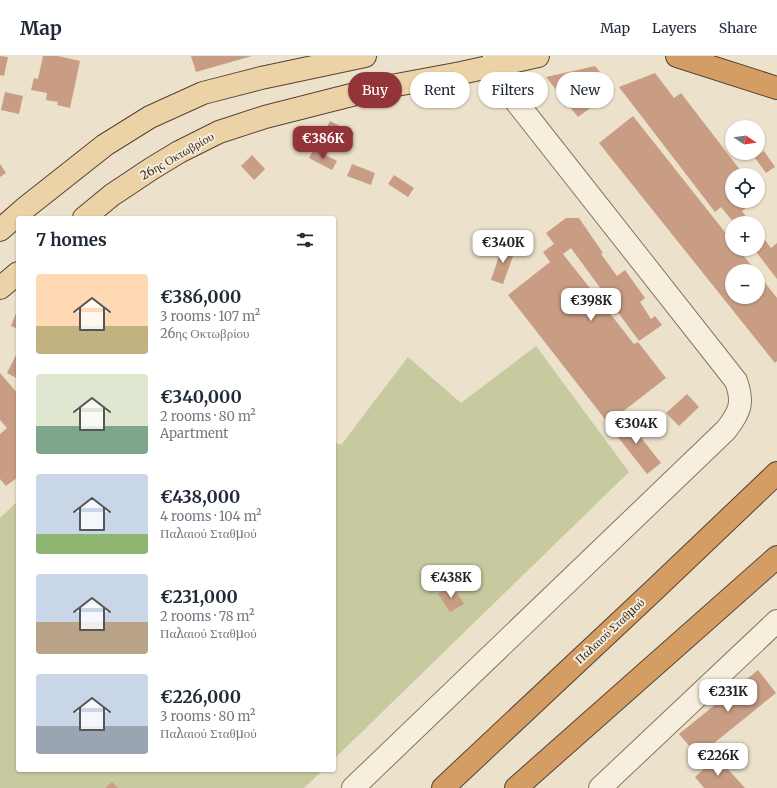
<!DOCTYPE html>
<html lang="en">
<head>
<meta charset="utf-8">
<style>
	:root { --surface:#fff; --page:#f2f2f3; --text:#1f2937; --muted:#747a83; --line:#e0e1e3; --accent:#933439 }
	body { margin:0; font-family:Merriweather,serif; background:var(--page); color:var(--text); height:100vh; display:flex; flex-direction:column; font-size:15px; white-space:nowrap }
	* { box-sizing:border-box; margin:0 }
	p { font-size:13px; color:var(--muted) }
	.icon { flex:none; width:22px; height:22px; fill:none; stroke:currentColor; stroke-width:2; stroke-linecap:round; stroke-linejoin:round }
	.map { position:relative; flex:1; overflow:hidden }
	.sheet { position:absolute; left:16px; top:160px; width:320px; height:556px; display:flex; flex-direction:column; background:var(--surface); border-radius:4px; box-shadow:0 1px 3px #0004 }
	.sheet>* { flex:none }
	.guide { position:absolute; left:348px; top:16px; width:369px; height:36px; display:flex; gap:8px }
	.needle { width:26px; rotate:103deg }
	.buttons { position:absolute; left:725px; top:64px; display:grid; gap:8px }
	.buttons a { display:grid; place-items:center; width:40px; height:40px; border-radius:50%; background:var(--surface); box-shadow:0 1px 3px #0004; font-size:20px }
	.price { position:absolute; translate:-50% -34px; padding:0 9px; border-radius:8px; background:#fff; color:#222; font-size:13px; line-height:26px; filter:drop-shadow(0 1px 2px #0008) }
	.price::after { content:''; position:absolute; left:50%; top:24px; width:12px; height:9px; margin-left:-6px; background:inherit; clip-path:polygon(0 0,100% 0,50% 100%) }
	.price.active { background:var(--accent); color:#fff }
	ul { padding:0; list-style:none }
	li { display:flex; align-items:center; gap:12px; height:100px; padding:0 20px }
	li span { display:grid; place-items:center; flex:none; width:112px; height:80px; border-radius:4px; color:#555 }
	li>.icon { margin-inline-start:auto }
	span .icon { width:48px; height:48px; fill:#fffc; stroke-width:1 }
	li b { font-size:17px }
	h2 { display:flex; justify-content:space-between; align-items:center; height:48px; padding:0 20px; font-size:17px }
	.chip { padding:0 14px; border-radius:18px; background:var(--surface); box-shadow:0 1px 3px #0004; font-size:14px; line-height:36px }
	.chip.active { background:var(--accent); color:#fff }
	header { display:flex; align-items:center; gap:24px; box-sizing:border-box; height:56px; padding:0 20px; background:var(--surface); border-bottom:1px solid var(--line) }
	header strong { font-size:19px }
	nav { display:flex; gap:22px; margin-inline-start:auto; font-size:14px }
	.map>svg:first-child { display:block }
</style>
</head>
<body>
<header>
<strong>Map</strong>
<nav><a>Map</a><a>Layers</a><a>Share</a></nav>
</header>
<div class="map">
<svg width="777" height="732" viewBox="0 0 777 732">
	<rect width="100%" height="100%" fill="#ece1cb"/>
	<path fill="#c7ca9f" d="M 536,290 L 629,416 L 334,703 L 334,386 L 341,389 L 408,301 L 461,347 Z
		M 18,445 L 18,714 L 323,714 L 304,732 L 0,732 L 0,462 Z"/>
	<path fill="#c89d84" d="M 0,0 L 8,1 L 4,20 L 0,19 Z
		M 43,0 L 58,0 L 80,5 L 70,52 L 57,49 L 58,46 L 46,44 L 47,37 L 31,34 L 34,22 L 38,23 Z
		M 191,0 L 252,0 L 196,16 Z
		M 595,10 L 615,34 L 578,61 L 546,21 Z
		M 655,17 L 674,42 L 681,37 L 744,119 L 732,119 L 732,145 L 755,145 L 742,155 L 751,167 L 734,167 L 721,151 L 715,156 L 619,31 Z
		M 5,36 L 23,40 L 19,58 L 1,54 Z
		M 633,60 L 732,185 L 732,193 L 738,193 L 756,215 L 732,215 L 732,241 L 758,241 L 758,218 L 777,242 L 777,305 L 775,307 L 599,87 Z
		M 330,65 L 354,77 L 350,87 L 325,75 Z
		M 314,93 L 337,105 L 332,114 L 309,102 Z
		M 764,95 L 775,111 L 766,117 L 755,102 Z
		M 252,99 L 265,113 L 254,124 L 241,110 Z
		M 0,108 L 6,117 L 0,121 Z
		M 352,108 L 375,117 L 371,129 L 347,120 Z
		M 394,119 L 414,132 L 408,141 L 388,128 Z
		M 566,162 L 579,162 L 603,197 L 601,198 L 617,220 L 625,214 L 645,242 L 640,246 L 651,263 L 655,260 L 662,269 L 639,285 L 571,192 L 563,198 L 634,288 L 638,286 L 666,322 L 608,367 L 508,239 L 550,206 L 543,196 L 554,188 L 546,177 Z
		M 758,175 L 771,192 L 777,187 L 777,223 L 754,193 L 758,193 Z
		M 503,188 L 516,192 L 503,228 L 491,224 Z
		M 18,252 L 18,273 L 11,270 Z
		M 18,295 L 18,323 L 7,317 Z
		M 0,317 L 18,338 L 18,421 L 6,430 L 0,423 L 0,378 L 7,372 L 0,364 Z
		M 687,338 L 699,351 L 679,370 L 666,357 Z
		M 624,360 L 661,407 L 647,418 L 610,371 Z
		M 452,529 L 464,548 L 450,556 L 438,538 Z
		M 758,614 L 776,637 L 698,700 L 679,678 Z
		M 717,701 L 745,732 L 704,732 L 695,721 Z
		M 112,726 L 118,732 L 105,732 Z"/>
	<g fill="none" stroke-linecap="round" stroke-linejoin="round">
		<g stroke="#887460" stroke-width="24">
			<path id="minor" d="M 353,732 L 726,374 C 740,356 744,347 736,325 L 514,43 L 497,9 L 494,0
				M 600,732 L 777,565"/>
		</g>
		<g stroke="#574233" stroke-width="24">
			<path id="major" d="M 84,162 L 112,139 L 151,113 L 179,96 L 219,76 L 265,61 L 375,33 L 461,17 L 538,0
				M 0,174 L 24,153 L 105,89 L 150,61 L 203,37 L 261,22 L 365,0
				M 0,232 L 18,217"/>
		</g>
		<g stroke="#574233" stroke-width="24">
			<path id="highway" d="M 677,0 L 777,32
				M 443,732 L 652,536 L 777,417
				M 516,732 L 777,501"/>
		</g>
		<use href="#minor" stroke="#f7efde" stroke-width="22"/>
		<use href="#major" stroke="#ecd3a7" stroke-width="22"/>
		<use href="#highway" stroke="#d49d63" stroke-width="22"/>
	</g>
	<g text-anchor="middle" stroke-width="4" stroke-linejoin="round" paint-order="stroke">
		<g font-size="12" fill="#3a2d22" stroke="#f4ebda">
			<text transform="translate(177 100) rotate(-30)" y="4">26ης Οκτωβρίου</text>
			<text transform="translate(610 575) rotate(-43)" y="4">Παλαιού Σταθμού</text>
		</g>
	</g>
</svg>
<div class="buttons">
<a><svg class="needle" viewBox="-14 -14 28 28"><path d="M0-13l5 13h-10z" fill="#e53935"/><path d="M0 13l5-13h-10z" fill="#747a83"/></svg></a>
<a><svg class="icon" aria-label="locate" viewBox="0 0 24 24"><circle cx="12" cy="12" r="6"/><path d="M12 2v4M12 18v4M2 12h4M18 12h4"/></svg></a>
<a>+</a>
<a>−</a>
</div>
<b class="price active" style="left:323px;top:104px">€386K</b>
<b class="price" style="left:503px;top:208px">€340K</b>
<b class="price" style="left:591px;top:266px">€398K</b>
<b class="price" style="left:636px;top:389px">€304K</b>
<b class="price" style="left:451px;top:543px">€438K</b>
<b class="price" style="left:728px;top:657px">€231K</b>
<b class="price" style="left:718px;top:721px">€226K</b>
<div class="guide">
<a class="chip active">Buy</a>
<a class="chip">Rent</a>
<a class="chip">Filters</a>
<a class="chip">New</a>
</div>
<section class="sheet">
<h2>7 homes<svg class="icon" aria-label="filters" viewBox="0 0 24 24"><path d="M4 7h16M4 17h16"/><circle cx="9" cy="7" r="2"/><circle cx="15" cy="17" r="2"/></svg></h2>
<ul>
<li><span style="background:linear-gradient(#ffd9b3 65%,#c2b280 0)"><svg class="icon" aria-label="home" viewBox="0 0 24 24"><path d="M3 11l9-7 9 7M6 9v11h12V9"/></svg></span><div><b>€386,000</b><p>3 rooms · 107 m²</p><p>26ης Οκτωβρίου</p></div></li>
<li><span style="background:linear-gradient(#dfe7d0 65%,#7fa58c 0)"><svg class="icon" aria-label="home" viewBox="0 0 24 24"><path d="M3 11l9-7 9 7M6 9v11h12V9"/></svg></span><div><b>€340,000</b><p>2 rooms · 80 m²</p><p>Apartment</p></div></li>
<li><span style="background:linear-gradient(#c9d6e8 75%,#8fb573 0)"><svg class="icon" aria-label="home" viewBox="0 0 24 24"><path d="M3 11l9-7 9 7M6 9v11h12V9"/></svg></span><div><b>€438,000</b><p>4 rooms · 104 m²</p><p>Παλαιού Σταθμού</p></div></li>
<li><span style="background:linear-gradient(#c9d6e8 60%,#b9a48a 0)"><svg class="icon" aria-label="home" viewBox="0 0 24 24"><path d="M3 11l9-7 9 7M6 9v11h12V9"/></svg></span><div><b>€231,000</b><p>2 rooms · 78 m²</p><p>Παλαιού Σταθμού</p></div></li>
<li><span style="background:linear-gradient(#c9d6e8 65%,#9aa5b1 0)"><svg class="icon" aria-label="home" viewBox="0 0 24 24"><path d="M3 11l9-7 9 7M6 9v11h12V9"/></svg></span><div><b>€226,000</b><p>3 rooms · 80 m²</p><p>Παλαιού Σταθμού</p></div></li>
</ul>
</section>
</div>
</body>
</html>
